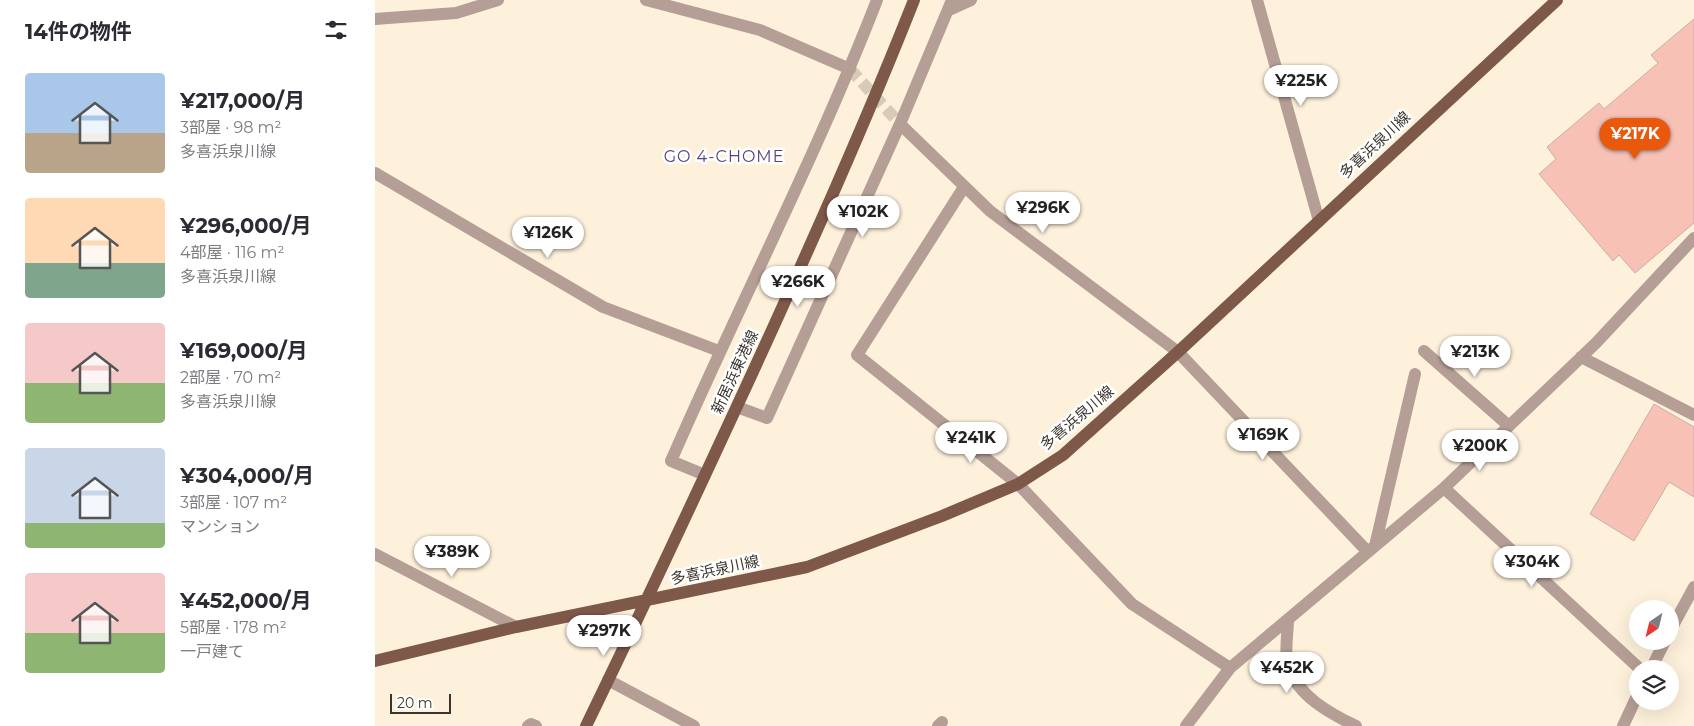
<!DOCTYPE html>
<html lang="ja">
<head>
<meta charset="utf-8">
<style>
	:root { --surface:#fff; --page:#f7f7f7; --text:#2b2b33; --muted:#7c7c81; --accent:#ea580c }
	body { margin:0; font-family:Montserrat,"Noto Sans JP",sans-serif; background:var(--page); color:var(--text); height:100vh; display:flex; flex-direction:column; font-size:19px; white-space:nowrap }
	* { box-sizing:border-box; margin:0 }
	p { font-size:16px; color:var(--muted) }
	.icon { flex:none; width:28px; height:28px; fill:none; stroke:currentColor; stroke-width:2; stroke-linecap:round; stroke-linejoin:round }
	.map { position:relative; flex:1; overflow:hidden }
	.sheet { display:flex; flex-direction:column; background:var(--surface); width:375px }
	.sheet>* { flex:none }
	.needle { width:32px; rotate:215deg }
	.buttons { position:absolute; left:1254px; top:600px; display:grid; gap:10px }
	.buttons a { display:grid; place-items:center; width:50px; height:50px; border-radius:50%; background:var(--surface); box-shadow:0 5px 20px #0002; font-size:25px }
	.scale { position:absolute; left:15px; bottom:12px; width:61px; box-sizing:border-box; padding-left:5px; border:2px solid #3a342c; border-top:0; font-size:14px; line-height:18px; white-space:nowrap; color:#3a342c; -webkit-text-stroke:4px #fff; paint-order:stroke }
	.price { position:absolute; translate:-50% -42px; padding:0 11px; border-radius:18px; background:#fff; color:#222; font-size:16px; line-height:32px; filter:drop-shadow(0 1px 2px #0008) }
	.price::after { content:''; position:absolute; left:50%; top:30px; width:15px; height:11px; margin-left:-8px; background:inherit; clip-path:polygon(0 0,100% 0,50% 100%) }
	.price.current { background:var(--accent); color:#fff }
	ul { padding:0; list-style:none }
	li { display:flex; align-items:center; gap:15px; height:125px; padding:0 25px }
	li span { display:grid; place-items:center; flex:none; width:140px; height:100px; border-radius:5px; color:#555 }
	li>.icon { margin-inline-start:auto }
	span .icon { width:60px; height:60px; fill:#fffc; stroke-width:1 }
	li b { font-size:21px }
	h2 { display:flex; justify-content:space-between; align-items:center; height:60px; padding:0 25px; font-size:21px }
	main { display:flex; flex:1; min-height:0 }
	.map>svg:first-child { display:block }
</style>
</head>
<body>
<main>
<section class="sheet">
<h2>14件の物件<svg class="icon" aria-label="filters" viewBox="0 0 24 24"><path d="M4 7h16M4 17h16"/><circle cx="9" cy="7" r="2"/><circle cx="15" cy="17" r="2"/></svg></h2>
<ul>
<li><span style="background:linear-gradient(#a9c7e8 60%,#b9a48a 0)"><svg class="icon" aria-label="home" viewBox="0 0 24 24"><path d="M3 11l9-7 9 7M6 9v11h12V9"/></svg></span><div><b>¥217,000/月</b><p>3部屋 · 98 m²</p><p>多喜浜泉川線</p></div></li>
<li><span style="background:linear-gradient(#ffd9b3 65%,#7fa58c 0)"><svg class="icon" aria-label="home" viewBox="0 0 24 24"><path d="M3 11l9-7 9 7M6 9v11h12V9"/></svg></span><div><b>¥296,000/月</b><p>4部屋 · 116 m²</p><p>多喜浜泉川線</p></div></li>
<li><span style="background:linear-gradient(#f6c9c9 60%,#8fb573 0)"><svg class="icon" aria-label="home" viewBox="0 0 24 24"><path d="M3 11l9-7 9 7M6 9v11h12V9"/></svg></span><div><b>¥169,000/月</b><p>2部屋 · 70 m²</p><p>多喜浜泉川線</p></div></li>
<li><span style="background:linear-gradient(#c9d6e8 75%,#8fb573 0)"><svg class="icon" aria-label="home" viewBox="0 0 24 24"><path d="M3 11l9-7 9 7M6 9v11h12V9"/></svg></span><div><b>¥304,000/月</b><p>3部屋 · 107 m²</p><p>マンション</p></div></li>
<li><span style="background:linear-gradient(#f6c9c9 60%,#8fb573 0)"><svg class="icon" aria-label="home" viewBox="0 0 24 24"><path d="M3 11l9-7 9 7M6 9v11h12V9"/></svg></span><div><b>¥452,000/月</b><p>5部屋 · 178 m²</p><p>一戸建て</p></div></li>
</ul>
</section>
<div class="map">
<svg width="1319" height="726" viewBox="0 0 1319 726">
	<rect width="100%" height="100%" fill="#fef1db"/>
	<path fill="#f8c1b5" stroke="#c9aea8" d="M 1319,19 L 1319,223 L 1260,273 L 1244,255 L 1238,261 L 1164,174 L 1181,159 L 1172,147 L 1224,103 L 1229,109 L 1283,63 L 1276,55 Z
		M 1279,404 L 1319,427 L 1319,497 L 1294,482 L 1259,541 L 1215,514 Z"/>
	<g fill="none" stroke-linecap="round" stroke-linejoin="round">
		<path stroke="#d7cbb8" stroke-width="12" stroke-dasharray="12 6" stroke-linecap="butt" d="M 475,69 L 525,124"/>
		<path stroke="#b59e95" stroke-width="12" d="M 271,0 L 385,30 L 475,69
			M 882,0 L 944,221
			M 574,10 L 596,0
			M 0,19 L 81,13 L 123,0
			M 525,124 L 615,211 L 803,352 L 993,552
			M 0,173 L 228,307 L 344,351
			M 589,187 L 482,355 L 643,484 L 757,604 L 855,668 L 811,726
			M 1049,351 L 1134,426
			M 1206,357 L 1319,415
			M 362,407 L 392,418 L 525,124 L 577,0
			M 330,475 L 296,461 C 363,307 441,157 502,0
			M 1069,488 L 1265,669
			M 1000,546 L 1040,374
			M 0,554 L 141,627
			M 913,619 C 913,633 909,653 913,666 C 923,696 954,713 981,726
			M 1295,631 L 1319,587
			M 855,668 L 1069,488 L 1221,343 L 1319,238
			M 1276,669 L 1290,641
			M 233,680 L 319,726
			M 153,726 L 156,724 L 161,726
			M 563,726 L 567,722
			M 1248,726 L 1262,696"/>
		<path stroke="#7e5849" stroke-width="12" d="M 0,661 L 141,627 L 432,567 L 567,516 L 643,484 L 688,455 L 803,352 L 1182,0
			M 211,726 C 263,619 313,512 363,404 C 425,270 485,137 539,0"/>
	</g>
	<g text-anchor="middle" stroke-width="5" stroke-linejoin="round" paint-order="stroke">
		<g font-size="15" fill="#3a342c" stroke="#fff">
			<text transform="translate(1000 145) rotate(-43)" y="5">多喜浜泉川線</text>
			<text transform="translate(360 372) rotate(-65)" y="5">新居浜東港線</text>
			<text transform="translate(702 418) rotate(-40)" y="5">多喜浜泉川線</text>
			<text transform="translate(340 570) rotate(-12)" y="5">多喜浜泉川線</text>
		</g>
		<g font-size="16" letter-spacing="1" fill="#544482" stroke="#fff">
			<text x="349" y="162">GO 4-CHOME</text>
		</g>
	</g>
</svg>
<div class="buttons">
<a><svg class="needle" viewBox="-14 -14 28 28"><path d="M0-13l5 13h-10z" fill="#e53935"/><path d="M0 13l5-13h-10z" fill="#7c7c81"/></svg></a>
<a><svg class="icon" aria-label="layers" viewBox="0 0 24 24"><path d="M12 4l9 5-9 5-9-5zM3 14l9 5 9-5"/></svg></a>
</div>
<div class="scale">20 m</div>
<b class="price" style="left:926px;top:107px">¥225K</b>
<b class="price current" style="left:1260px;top:160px">¥217K</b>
<b class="price" style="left:668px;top:234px">¥296K</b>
<b class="price" style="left:488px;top:238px">¥102K</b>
<b class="price" style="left:173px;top:259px">¥126K</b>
<b class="price" style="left:423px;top:308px">¥266K</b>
<b class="price" style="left:1100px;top:378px">¥213K</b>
<b class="price" style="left:888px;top:461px">¥169K</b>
<b class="price" style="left:596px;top:464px">¥241K</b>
<b class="price" style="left:1105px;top:472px">¥200K</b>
<b class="price" style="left:77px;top:578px">¥389K</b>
<b class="price" style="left:1157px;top:588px">¥304K</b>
<b class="price" style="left:229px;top:657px">¥297K</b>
<b class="price" style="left:912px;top:694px">¥452K</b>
</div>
</main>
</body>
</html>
